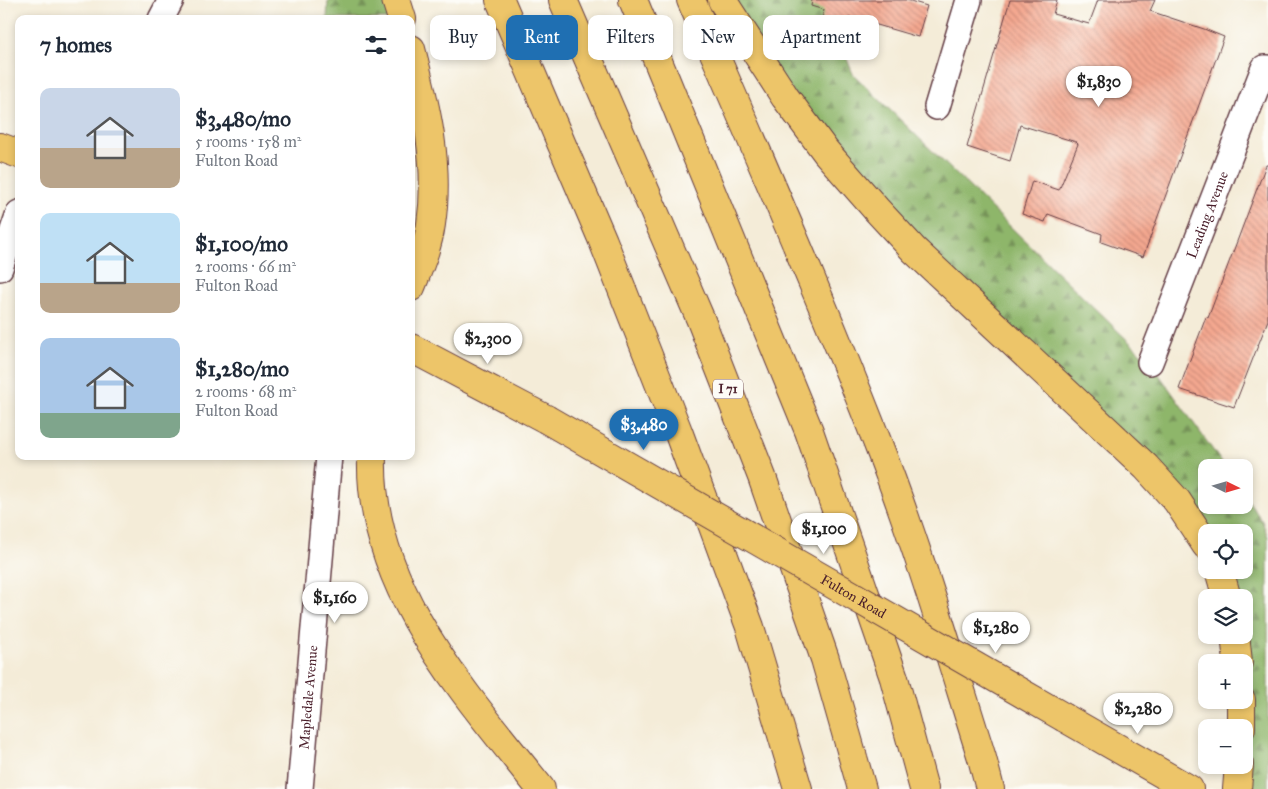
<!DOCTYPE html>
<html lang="en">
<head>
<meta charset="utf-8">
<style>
	:root { --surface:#fff; --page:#f6f6f7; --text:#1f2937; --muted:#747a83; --accent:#1f6fb2 }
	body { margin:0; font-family:"IM FELL Great Primer",serif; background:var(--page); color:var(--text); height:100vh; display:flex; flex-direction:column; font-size:19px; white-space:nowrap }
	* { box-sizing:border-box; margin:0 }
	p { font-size:16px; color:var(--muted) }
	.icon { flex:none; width:28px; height:28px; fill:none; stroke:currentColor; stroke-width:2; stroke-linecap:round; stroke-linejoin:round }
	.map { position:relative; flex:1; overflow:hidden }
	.sheet { position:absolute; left:15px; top:15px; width:400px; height:445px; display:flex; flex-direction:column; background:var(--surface); border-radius:10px; box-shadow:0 2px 8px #0003 }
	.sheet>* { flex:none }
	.banner { position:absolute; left:430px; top:15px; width:475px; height:45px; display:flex; gap:10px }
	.needle { width:32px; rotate:95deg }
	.buttons { position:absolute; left:1198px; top:459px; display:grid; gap:10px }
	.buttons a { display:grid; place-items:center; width:55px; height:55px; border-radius:10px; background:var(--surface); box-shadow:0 2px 8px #0003; font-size:25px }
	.price { position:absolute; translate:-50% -42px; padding:0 11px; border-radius:18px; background:#fff; color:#222; font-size:16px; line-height:32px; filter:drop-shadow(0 1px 2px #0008) }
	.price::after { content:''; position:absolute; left:50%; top:30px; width:15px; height:11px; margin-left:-8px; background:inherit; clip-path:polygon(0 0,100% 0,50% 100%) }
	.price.active { background:var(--accent); color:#fff }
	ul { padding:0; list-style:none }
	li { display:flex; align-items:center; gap:15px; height:125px; padding:0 25px }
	li span { display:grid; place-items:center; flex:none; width:140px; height:100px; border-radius:10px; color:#555 }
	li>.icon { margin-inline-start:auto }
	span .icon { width:60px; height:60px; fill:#fffc; stroke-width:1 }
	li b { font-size:21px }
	h2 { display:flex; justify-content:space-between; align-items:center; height:60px; padding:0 25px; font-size:21px }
	.tag { padding:0 18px; border-radius:10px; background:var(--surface); box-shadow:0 2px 8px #0003; font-size:18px; line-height:45px }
	.tag.active { background:var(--accent); color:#fff }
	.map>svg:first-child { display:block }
</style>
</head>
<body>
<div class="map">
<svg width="1268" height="789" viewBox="0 0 1268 789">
	<defs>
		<pattern id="forest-firs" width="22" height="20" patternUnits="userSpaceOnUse" patternTransform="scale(1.25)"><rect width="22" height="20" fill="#8eb66b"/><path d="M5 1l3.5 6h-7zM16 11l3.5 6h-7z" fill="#769358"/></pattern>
		<pattern id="building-back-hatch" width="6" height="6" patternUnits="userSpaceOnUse" patternTransform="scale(1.25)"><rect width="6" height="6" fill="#f4a890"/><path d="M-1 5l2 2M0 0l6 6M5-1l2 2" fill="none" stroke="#c88876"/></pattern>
	</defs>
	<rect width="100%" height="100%" fill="#fdfcf7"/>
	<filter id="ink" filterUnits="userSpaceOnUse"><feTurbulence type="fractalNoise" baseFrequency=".02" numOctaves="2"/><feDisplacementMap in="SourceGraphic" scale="10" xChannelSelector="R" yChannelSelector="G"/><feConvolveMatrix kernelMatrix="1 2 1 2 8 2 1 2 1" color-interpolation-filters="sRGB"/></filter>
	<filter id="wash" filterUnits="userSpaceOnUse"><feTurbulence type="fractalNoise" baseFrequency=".0096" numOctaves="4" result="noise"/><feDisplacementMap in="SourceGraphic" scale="20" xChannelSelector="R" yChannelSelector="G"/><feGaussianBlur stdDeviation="1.12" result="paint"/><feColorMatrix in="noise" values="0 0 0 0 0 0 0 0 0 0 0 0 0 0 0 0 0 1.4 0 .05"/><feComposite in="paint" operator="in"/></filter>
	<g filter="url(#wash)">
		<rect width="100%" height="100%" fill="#f4ecd8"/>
		<path fill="url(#forest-firs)" stroke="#6c6a4b" d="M 328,0 L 396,0 L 402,19 L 327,19 Z
			M 722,0 L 823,0 L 853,74 L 1150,362 L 1225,467 L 1206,468 L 1206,505 L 1244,505 L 1244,494 L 1262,521 L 1268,537 L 1268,789 L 1237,789 L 1244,765 L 1244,598 L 1227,597 L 1219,570 L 1244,570 L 1244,532 L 1206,532 L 914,250 Z"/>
		<g id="blocks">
			<path fill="url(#building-back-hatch)" d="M 812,0 L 907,0 L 927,6 L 918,37 L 850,17 L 847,26 L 822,19 L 824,10 L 811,6 Z
				M 1010,0 L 1057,0 L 1053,14 L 1089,24 L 1098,0 L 1155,0 L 1150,11 L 1204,29 L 1224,37 L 1143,257 L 1101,242 L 1102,234 L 1048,214 L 1045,222 L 1022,214 L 1032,181 L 1059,190 L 1078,144 L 1076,142 L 1020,125 L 1010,161 L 967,147 Z
				M 1266,165 L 1268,165 L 1268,320 L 1234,407 L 1179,389 L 1206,317 L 1208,318 Z"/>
		</g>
	</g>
	<g filter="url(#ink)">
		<use href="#blocks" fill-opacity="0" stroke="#643e45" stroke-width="1"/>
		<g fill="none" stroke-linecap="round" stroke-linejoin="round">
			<g stroke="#643e45" stroke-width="28">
				<g id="minor">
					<path d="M 161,19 L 171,0"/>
					<path d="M 937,107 L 969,0"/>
					<path d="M 0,268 L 19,213"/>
					<path id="s1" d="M 1150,362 L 1264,68 L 1268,68"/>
					<path id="s2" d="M 300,789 L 329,456"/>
				</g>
			</g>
			<g stroke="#643e45" stroke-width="30">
				<path id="major" d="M 0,147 L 19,154
					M 411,348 L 546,419
					M 1065,718 L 1189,789"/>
			</g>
			<g stroke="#643e45" stroke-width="30">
				<path id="highway" d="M 396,0 L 402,19
					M 500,0 L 603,241 L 679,434 L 750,627 L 798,789
					M 563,0 L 700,318 L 762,477 L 825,659 L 862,789
					M 633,0 L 809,431 L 894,678 L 924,789
					M 691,0 C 755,147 820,295 878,444 C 918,547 949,653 982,758 L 990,789
					M 722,0 L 785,97 L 826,152 L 876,209 L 914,250 L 1146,467 L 1177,501 L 1206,545
					M 411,49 C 426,107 440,164 431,224 C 428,246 419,267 411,287
					M 372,456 C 368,588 464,692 541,789
					M 1219,570 L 1227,598
					M 1235,635 L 1238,662
					M 1241,700 L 1241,728
					M 1237,789 L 1239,765"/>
			</g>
			<use href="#minor" stroke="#fff" stroke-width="25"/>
			<use href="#major" stroke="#edc569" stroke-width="28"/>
			<use href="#highway" stroke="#edc569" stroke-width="28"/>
			<g stroke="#643e45" stroke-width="30" stroke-linecap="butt">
				<g id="major-bridge">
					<path id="s3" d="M 546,419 L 1065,718"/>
				</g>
			</g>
			<use href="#major-bridge" stroke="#edc569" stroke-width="28"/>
		</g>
	</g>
	<g text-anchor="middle" stroke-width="4" stroke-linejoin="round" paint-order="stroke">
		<rect fill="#fdfcf7" stroke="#806168" stroke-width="1" x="713" y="379.5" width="30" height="19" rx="4"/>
		<g font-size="12" font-weight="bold" fill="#4a1f2b">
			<text x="728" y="393">I 71</text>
		</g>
		<g font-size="14" fill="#4a1f2b" stroke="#fdfcf7">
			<text dy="5" stroke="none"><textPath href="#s1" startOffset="158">Leading Avenue</textPath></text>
			<text dy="5" stroke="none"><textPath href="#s3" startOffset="355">Fulton Road</textPath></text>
			<text dy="5" stroke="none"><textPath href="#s2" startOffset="92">Mapledale Avenue</textPath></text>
		</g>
	</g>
</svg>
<div class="buttons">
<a><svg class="needle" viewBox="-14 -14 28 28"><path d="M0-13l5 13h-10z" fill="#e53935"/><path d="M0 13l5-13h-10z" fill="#747a83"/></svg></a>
<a><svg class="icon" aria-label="locate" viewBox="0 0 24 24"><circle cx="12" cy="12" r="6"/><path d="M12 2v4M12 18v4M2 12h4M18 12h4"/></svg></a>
<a><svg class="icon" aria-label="layers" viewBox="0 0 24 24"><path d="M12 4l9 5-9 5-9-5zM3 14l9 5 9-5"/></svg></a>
<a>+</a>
<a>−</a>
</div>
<b class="price" style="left:1099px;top:108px">$1,830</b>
<b class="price" style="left:488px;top:365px">$2,300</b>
<b class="price active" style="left:644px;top:451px">$3,480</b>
<b class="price" style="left:824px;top:555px">$1,100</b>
<b class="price" style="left:335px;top:624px">$1,160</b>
<b class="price" style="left:996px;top:654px">$1,280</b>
<b class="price" style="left:1138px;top:735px">$2,280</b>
<div class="banner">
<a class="tag">Buy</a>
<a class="tag active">Rent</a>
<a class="tag">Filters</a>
<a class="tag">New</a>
<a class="tag">Apartment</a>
</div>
<section class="sheet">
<h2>7 homes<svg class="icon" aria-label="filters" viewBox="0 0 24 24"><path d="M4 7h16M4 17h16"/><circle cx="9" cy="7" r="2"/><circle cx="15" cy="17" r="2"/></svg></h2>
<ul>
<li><span style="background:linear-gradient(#c9d6e8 60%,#b9a48a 0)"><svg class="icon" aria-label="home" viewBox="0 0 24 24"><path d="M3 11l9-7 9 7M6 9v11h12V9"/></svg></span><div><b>$3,480/mo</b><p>5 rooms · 158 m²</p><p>Fulton Road</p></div></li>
<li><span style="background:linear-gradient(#bfe0f5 70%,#b9a48a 0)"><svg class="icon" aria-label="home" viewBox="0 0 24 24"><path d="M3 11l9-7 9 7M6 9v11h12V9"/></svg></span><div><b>$1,100/mo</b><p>2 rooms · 66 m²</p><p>Fulton Road</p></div></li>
<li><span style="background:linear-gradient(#a9c7e8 75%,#7fa58c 0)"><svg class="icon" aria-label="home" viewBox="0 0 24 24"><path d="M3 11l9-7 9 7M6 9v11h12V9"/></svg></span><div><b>$1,280/mo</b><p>2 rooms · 68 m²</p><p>Fulton Road</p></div></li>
</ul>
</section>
</div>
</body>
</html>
